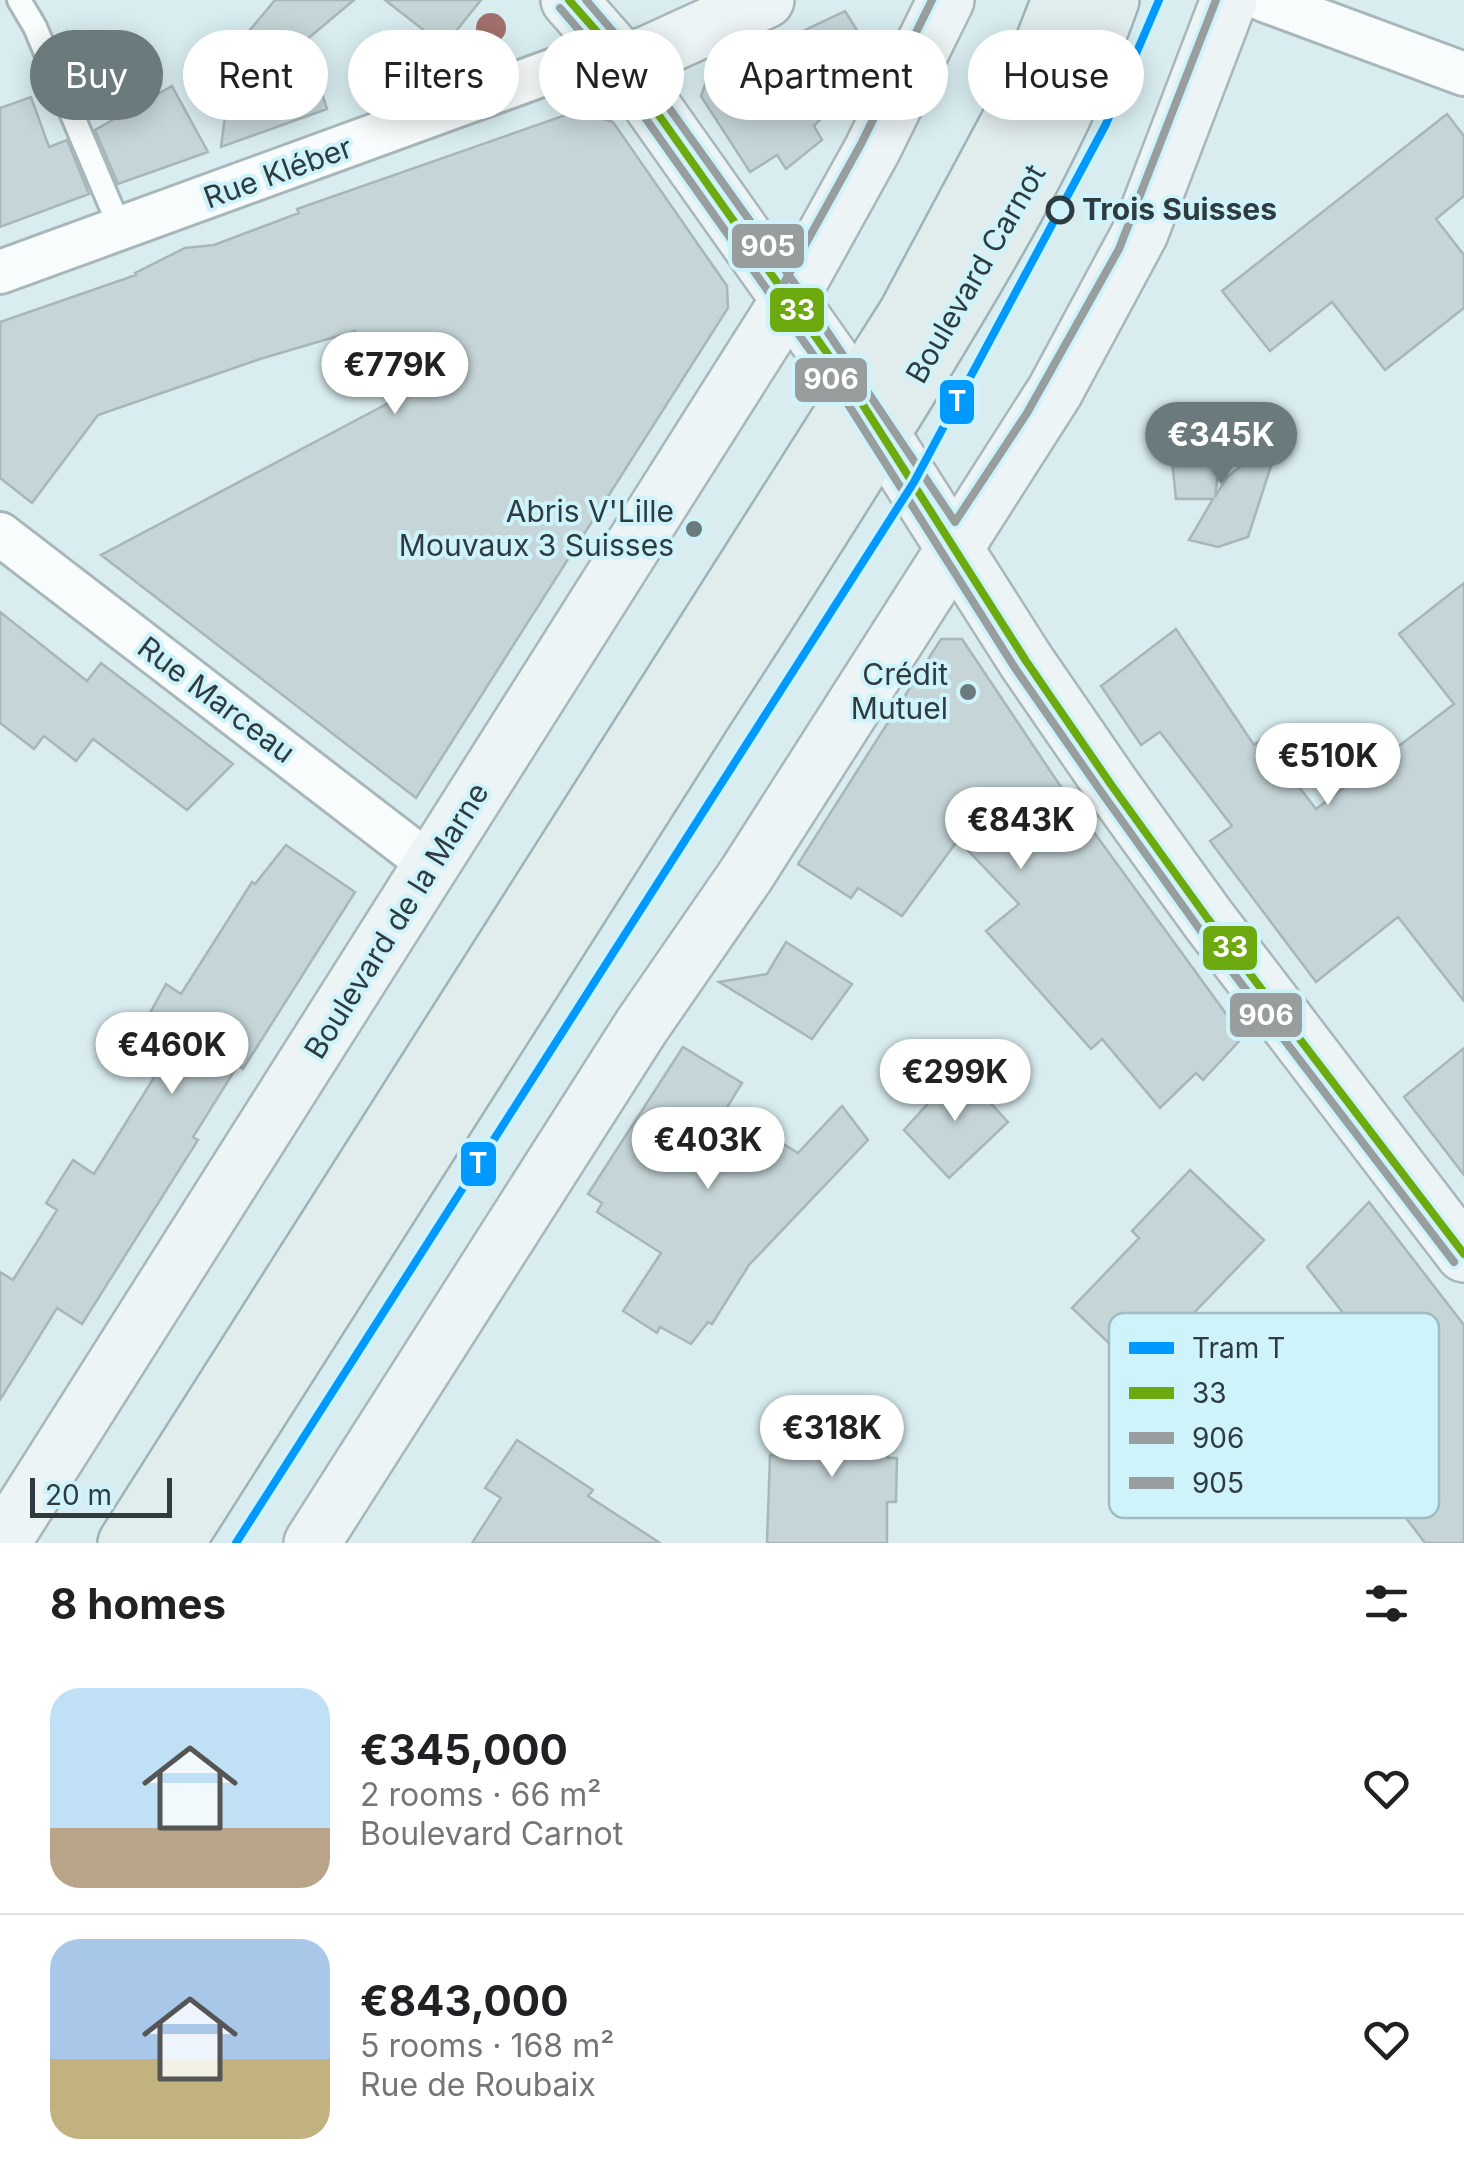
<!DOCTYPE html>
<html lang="en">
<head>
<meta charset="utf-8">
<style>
	:root { --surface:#fff; --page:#f6f6f6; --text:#202124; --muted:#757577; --line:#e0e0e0; --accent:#6a7a7d }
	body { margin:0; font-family:Inter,sans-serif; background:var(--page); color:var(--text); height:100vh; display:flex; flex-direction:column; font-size:38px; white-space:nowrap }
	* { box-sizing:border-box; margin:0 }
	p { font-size:32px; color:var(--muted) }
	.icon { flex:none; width:55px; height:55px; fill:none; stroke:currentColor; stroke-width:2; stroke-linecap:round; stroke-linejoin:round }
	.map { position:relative; height:1543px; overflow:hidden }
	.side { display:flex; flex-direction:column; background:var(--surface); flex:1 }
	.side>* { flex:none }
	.guide { position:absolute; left:30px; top:30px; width:1405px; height:90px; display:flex; gap:20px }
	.scale { position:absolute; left:30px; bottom:25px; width:142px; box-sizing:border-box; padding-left:10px; border:5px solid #2e3c3f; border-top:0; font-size:28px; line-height:35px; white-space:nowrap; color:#2e3c3f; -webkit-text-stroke:8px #cff3fa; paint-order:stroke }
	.price { position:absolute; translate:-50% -85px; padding:0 22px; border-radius:35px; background:#fff; color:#222; font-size:32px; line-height:65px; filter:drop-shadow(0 2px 5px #0008) }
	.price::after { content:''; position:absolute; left:50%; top:60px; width:30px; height:22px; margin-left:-15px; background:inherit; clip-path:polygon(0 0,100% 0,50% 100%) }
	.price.current { background:var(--accent); color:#fff }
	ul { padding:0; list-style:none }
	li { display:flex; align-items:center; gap:30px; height:250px; padding:0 50px }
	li+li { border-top:2px solid var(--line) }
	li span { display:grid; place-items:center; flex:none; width:280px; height:200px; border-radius:30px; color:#555 }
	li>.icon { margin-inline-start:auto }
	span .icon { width:120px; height:120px; fill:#fffc; stroke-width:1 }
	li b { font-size:42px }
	h2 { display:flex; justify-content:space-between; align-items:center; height:120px; padding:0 50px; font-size:42px }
	.tag { padding:0 35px; border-radius:45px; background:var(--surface); box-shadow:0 5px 25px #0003; font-size:35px; line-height:90px }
	.tag.current { background:var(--accent); color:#fff }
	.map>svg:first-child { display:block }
</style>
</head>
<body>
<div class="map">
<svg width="1464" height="1543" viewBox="0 0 1464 1543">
	<rect width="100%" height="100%" fill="#d9edf0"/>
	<path fill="#c5d5d8" stroke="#a7b7b9" stroke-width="2.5" d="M 275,0 L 354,0 L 305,41 L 327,109 L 221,147 L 234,49 Z
		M 385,0 L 481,0 L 444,46 Z
		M 845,11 L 868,48 L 818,73 L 837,102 L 814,126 L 822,140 L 786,169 L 777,155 L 750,172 L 701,96 L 708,76 Z
		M 172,86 L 208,152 L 118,184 L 95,130 Z
		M 31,97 L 49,147 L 67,140 L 89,194 L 0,227 L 0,108 Z
		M 577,111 L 613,122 L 727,286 L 728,308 L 416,798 L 101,555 L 396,399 L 355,331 L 260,359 L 98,415 L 32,503 L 0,478 L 0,322 L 136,275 L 135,273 L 185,248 L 214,245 L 299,213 L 297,209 Z
		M 1447,114 L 1464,136 L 1464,196 L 1436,219 L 1464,255 L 1464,308 L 1385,370 L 1332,302 L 1270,351 L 1222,291 Z
		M 1224,429 L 1215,497 L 1227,477 L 1281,435 L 1248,537 L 1218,547 L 1189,540 L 1213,499 L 1176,499 L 1171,451 L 1193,436 Z
		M 1464,583 L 1464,1001 L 1398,917 L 1316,982 L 1210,841 L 1232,826 L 1160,732 L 1141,745 L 1101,686 L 1176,629 L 1254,745 L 1262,739 L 1316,809 L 1454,704 L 1399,634 Z
		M 0,612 L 87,681 L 101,663 L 233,764 L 187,810 L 93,739 L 76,761 L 44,736 L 34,749 L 0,723 Z
		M 941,639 L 962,639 L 1061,787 L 1243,1037 L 1203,1080 L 1196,1073 L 1160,1108 L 1102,1039 L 1091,1049 L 986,931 L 1019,904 L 958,840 L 902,916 L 858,888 L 851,898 L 798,864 Z
		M 286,845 L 355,892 L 243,1069 L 238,1065 L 193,1137 L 198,1140 L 82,1324 L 57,1308 L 0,1400 L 0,1272 L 13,1280 L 57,1210 L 46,1203 L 73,1160 L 94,1174 L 170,1052 L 166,1049 L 170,1042 L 162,1036 L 163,1033 L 145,1022 L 166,984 L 181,994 L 252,882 L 255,884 Z
		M 786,942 L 852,984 L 812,1039 L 719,982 L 767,974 Z
		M 683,1047 L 742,1083 L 726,1109 L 770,1143 L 775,1139 L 798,1153 L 842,1106 L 868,1140 L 749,1265 L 712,1324 L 708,1322 L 691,1344 L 660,1327 L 657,1333 L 623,1311 L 661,1253 L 597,1212 L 602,1203 L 588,1194 Z
		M 1464,1048 L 1464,1175 L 1404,1097 Z
		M 959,1069 L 1008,1122 L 949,1178 L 904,1130 Z
		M 1190,1170 L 1264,1240 L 1138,1371 L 1072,1308 L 1139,1238 L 1132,1231 Z
		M 1369,1202 L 1464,1325 L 1464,1543 L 1425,1543 L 1400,1510 L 1418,1493 L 1411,1486 L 1418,1479 L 1356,1419 L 1359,1416 L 1305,1354 L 1347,1318 L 1307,1267 Z
		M 786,1410 L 889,1414 L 888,1458 L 897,1458 L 896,1502 L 887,1502 L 887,1543 L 767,1543 L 770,1455 L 786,1456 Z
		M 517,1440 L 593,1490 L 588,1496 L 660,1543 L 472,1543 L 501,1498 L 485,1488 Z"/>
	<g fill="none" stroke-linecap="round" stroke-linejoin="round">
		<g stroke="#a7b7ba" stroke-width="28">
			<path id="lane" d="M 19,0 L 35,27 L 121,230"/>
		</g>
		<g stroke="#a7b7ba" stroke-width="48">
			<path id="street" d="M 1264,0 L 1464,74
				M 0,272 L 612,49
				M 0,534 L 432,866"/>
		</g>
		<g stroke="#a7b7ba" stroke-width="60">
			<path id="secondary" d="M 569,0 L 612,49 L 856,394 L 1026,661 L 1112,786 L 1208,919 L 1464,1254
				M 621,62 L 648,54 L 766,0
				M 2,1543 L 790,298 L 872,150 L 946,0
				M 312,1543 L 641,1027 L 746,875 L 1055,391 L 1140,233 L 1229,0"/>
		</g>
		<g stroke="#9cb4b8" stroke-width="60">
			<path id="primary" d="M 126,1543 L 907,313 L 1022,98 L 1060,0
				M 176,1543 C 352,1264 528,985 707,708 C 778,599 848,489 916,378 C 990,257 1063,135 1111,0"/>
		</g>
		<use href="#lane" stroke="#f9fcfd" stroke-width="22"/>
		<use href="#street" stroke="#f9fcfd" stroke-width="42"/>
		<use href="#secondary" stroke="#edf4f5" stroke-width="55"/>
		<use href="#primary" stroke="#e1eced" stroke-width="55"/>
		<g stroke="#cff3fa" stroke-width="15">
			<path id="bus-1" d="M 569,0 L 612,49 L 856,394 L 1026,661 L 1112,786 L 1208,919 L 1464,1254"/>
		</g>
		<g stroke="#cff3fa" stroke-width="15">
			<path id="bus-2" d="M 560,8 L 602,57 L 846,401 L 1015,668 L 1102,793 L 1198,927 L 1454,1262"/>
		</g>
		<g stroke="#cff3fa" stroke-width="15">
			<path id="bus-3" d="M 586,0 L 622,42 L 800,291 L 955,522 L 1027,413 L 1119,249 L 1216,0
				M 779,292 L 861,144 L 932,0"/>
		</g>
		<use href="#bus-1" stroke="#6caa10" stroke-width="8"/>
		<use href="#bus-2" stroke="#989d9e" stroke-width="8"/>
		<use href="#bus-3" stroke="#989d9e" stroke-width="8"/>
		<g stroke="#cff3fa" stroke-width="15">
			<path id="tram-1" d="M 236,1543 L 914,482 L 1106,124 L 1159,0"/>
		</g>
		<use href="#tram-1" stroke="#09f" stroke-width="8"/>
	</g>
	<circle fill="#a3706c" cx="491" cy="28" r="15"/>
	<circle fill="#cff3fa" stroke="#2e3c3f" stroke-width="5" cx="1060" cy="210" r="12"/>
	<g fill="#6a7a7d" stroke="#cff3fa" stroke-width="4">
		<circle cx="694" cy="529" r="10"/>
		<circle cx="968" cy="692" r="10"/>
	</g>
	<g text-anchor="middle" stroke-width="8" stroke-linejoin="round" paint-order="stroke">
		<g font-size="30" fill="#2e3c3f" stroke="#cff3fa">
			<text transform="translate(278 173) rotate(-20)" y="10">Rue Kléber</text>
			<text transform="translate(976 274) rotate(-60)" y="10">Boulevard Carnot</text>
			<text transform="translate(216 700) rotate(37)" y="10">Rue Marceau</text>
			<text transform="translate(397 921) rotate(-58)" y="10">Boulevard de la Marne</text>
		</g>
		<g font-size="30" font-weight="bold" fill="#2e3c3f" stroke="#cff3fa" text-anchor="start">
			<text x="1082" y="220">Trois Suisses</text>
		</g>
		<g font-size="30" fill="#2e3c3f" stroke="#cff3fa" text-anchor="end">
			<text x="674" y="522">Abris V'Lille<tspan x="674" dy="34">Mouvaux 3 Suisses</tspan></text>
			<text x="948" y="685">Crédit<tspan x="948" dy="34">Mutuel</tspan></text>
		</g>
	</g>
	<rect x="1109" y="1313" width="330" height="205" rx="15" fill="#cff3fa" stroke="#9fbcc2" stroke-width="2.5"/>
	<rect x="1129" y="1342" width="45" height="12" fill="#09f"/>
	<rect x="1129" y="1387" width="45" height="12" fill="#6caa10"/>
	<rect x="1129" y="1432" width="45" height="12" fill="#989d9e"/>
	<rect x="1129" y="1477" width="45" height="12" fill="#989d9e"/>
	<g font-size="28" fill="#2e3c3f">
		<text x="1192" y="1358">Tram T</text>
		<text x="1192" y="1403">33</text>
		<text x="1192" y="1448">906</text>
		<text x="1192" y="1493">905</text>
	</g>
	<g stroke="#cff3fa" stroke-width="4">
		<rect x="730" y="222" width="76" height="48" rx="10" fill="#989d9e"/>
		<rect x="768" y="286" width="58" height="48" rx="10" fill="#6caa10"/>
		<rect x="793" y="356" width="76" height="48" rx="10" fill="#989d9e"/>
		<rect x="938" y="378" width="38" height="48" rx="10" fill="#09f"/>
		<rect x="1201" y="924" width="58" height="48" rx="10" fill="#6caa10"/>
		<rect x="1228" y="991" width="76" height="48" rx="10" fill="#989d9e"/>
		<rect x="459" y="1140" width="39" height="48" rx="10" fill="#09f"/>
	</g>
	<g font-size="28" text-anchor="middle" font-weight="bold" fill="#fff">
		<text x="768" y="256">905</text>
		<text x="797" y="320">33</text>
		<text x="831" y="389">906</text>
		<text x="957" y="411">T</text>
		<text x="1230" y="957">33</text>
		<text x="1266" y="1025">906</text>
		<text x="478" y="1173">T</text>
	</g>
</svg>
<div class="scale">20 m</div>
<b class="price" style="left:395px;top:417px">€779K</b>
<b class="price current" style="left:1221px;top:487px">€345K</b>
<b class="price" style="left:1328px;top:808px">€510K</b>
<b class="price" style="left:1021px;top:872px">€843K</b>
<b class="price" style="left:172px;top:1097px">€460K</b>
<b class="price" style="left:955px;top:1124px">€299K</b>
<b class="price" style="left:708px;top:1192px">€403K</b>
<b class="price" style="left:832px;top:1480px">€318K</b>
<div class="guide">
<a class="tag current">Buy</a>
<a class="tag">Rent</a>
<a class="tag">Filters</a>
<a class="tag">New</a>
<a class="tag">Apartment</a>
<a class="tag">House</a>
</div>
</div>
<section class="side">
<h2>8 homes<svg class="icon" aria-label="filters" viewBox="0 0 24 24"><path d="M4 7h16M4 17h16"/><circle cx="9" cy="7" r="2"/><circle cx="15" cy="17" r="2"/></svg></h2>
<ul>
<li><span style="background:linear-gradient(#bfe0f5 70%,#b9a48a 0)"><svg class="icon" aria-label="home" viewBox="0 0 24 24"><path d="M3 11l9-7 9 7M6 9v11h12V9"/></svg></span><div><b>€345,000</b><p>2 rooms · 66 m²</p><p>Boulevard Carnot</p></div><svg class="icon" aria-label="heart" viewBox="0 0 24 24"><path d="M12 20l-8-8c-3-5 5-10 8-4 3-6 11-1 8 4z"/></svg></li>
<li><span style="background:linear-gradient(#a9c7e8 60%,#c2b280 0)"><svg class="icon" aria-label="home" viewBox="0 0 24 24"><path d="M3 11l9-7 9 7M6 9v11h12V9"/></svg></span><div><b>€843,000</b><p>5 rooms · 168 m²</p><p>Rue de Roubaix</p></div><svg class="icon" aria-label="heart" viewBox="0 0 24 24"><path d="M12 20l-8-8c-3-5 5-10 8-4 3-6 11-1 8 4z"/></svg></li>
</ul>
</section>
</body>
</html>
